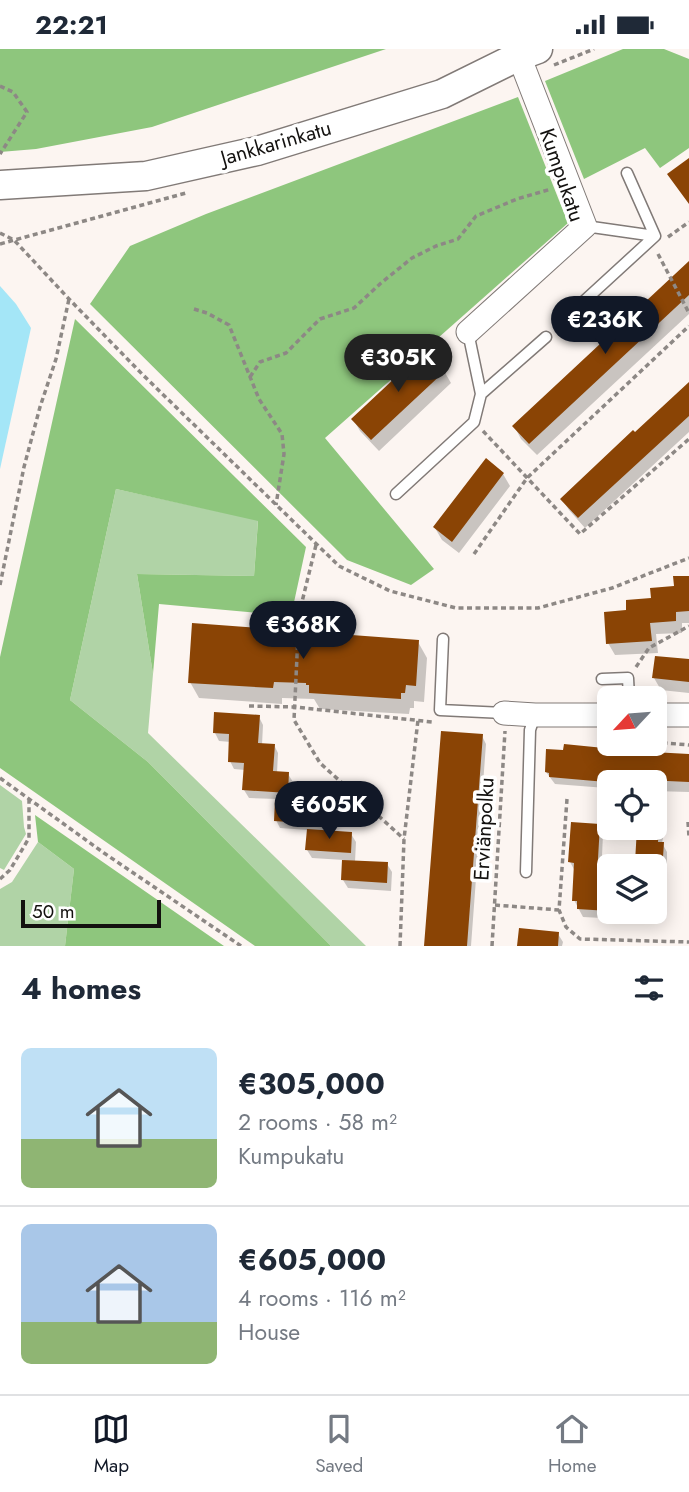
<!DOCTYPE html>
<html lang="en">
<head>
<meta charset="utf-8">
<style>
	:root { --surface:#fff; --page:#f6f6f7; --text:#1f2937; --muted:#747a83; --line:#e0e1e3; --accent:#111827 }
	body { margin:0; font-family:Jost,sans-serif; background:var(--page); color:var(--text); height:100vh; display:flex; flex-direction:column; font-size:26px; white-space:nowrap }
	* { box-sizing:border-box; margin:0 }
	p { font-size:23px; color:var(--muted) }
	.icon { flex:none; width:38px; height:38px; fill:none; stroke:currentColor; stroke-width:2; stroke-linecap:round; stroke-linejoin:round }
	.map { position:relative; height:897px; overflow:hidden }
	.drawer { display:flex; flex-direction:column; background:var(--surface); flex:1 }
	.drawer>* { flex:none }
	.needle { width:46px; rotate:244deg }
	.tools { position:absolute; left:597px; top:637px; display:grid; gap:14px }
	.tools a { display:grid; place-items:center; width:70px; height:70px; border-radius:10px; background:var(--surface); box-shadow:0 4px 18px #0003; font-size:35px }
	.scale { position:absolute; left:21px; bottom:18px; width:140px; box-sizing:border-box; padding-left:7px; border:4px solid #13110f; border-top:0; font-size:19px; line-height:24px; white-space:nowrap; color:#13110f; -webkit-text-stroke:5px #fff; paint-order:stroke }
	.price { position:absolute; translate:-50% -60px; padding:0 16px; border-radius:24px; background:var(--accent); color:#fff; font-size:23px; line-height:46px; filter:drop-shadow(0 2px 4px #0008) }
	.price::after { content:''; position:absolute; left:50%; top:42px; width:21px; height:16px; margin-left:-10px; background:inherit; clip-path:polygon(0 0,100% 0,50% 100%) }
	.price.on { background:#222; color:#fff }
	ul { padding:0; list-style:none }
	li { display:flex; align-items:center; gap:21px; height:175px; padding:0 21px }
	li+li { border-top:2px solid var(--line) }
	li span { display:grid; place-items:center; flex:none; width:196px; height:140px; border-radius:10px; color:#555 }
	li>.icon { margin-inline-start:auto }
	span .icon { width:84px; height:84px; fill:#fffc; stroke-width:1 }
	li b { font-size:30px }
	h2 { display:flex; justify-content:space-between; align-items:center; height:84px; padding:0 21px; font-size:30px }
	.status { display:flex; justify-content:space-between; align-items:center; height:49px; padding:0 35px; background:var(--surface); direction:ltr }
	.status svg { height:19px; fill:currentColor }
	.tab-bar { display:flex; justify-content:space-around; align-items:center; height:98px; border-top:2px solid var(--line); background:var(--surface); font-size:19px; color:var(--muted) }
	.tab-bar a { display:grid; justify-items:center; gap:4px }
	.tab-bar .on { color:var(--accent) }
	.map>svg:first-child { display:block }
</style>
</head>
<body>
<div class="status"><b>22:21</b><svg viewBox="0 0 49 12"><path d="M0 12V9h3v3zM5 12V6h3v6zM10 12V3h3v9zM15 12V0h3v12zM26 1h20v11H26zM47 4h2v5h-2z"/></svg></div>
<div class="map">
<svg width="689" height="897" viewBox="0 0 689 897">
	<rect width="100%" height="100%" fill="#fcf5f1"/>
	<path fill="#b0d3a6" d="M 116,440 L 258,471 L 254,527 L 137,525 L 153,625 L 148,684 L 366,897 L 331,897 L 148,713 L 70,651 Z
		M 0,736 L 22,752 L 24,778 L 26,785 L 4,821 L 0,819 Z
		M 38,793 L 74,820 L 65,897 L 0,897 L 0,840 L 12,833 Z"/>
	<path fill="#8ec67d" d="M 0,0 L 386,0 L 152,78 L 36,100 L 0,103 Z
		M 623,0 L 664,0 L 689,10 L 689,99 L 660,119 L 645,99 L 584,130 L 545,32 Z
		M 518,48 L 568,174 L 325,389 L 434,520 L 411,536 L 347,511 L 90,255 L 130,197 L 206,165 Z
		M 75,270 L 306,498 L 291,567 L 159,555 L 153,625 L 137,525 L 254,527 L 258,472 L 116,440 L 70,651 L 148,713 L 331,897 L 255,897 L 0,719 L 0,608 Z
		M 35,766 L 224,897 L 65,897 L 74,820 L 38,793 Z"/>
	<path fill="#a4e6f7" d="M 0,237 L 16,255 L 31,279 L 0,420 Z"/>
	<path fill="#0003" d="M 689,215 L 689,265 L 537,406 L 521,390 L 514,377 Z
		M 444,322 L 451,334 L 379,402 L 360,382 L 353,370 Z
		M 689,335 L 689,383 L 585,479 L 569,461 L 562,450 Z
		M 503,425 L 510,437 L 459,504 L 442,491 L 435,479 Z
		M 689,528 L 689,574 L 682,574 L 682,584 L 656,585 L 658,604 L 615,606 L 608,594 L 628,563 L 676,539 Z
		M 418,593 L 427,609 L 424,653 L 414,652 L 414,659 L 410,659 L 409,665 L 320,660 L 314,650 L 282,649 L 282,655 L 199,649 L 190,633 Z
		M 689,612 L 689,644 L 661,641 L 654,629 Z
		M 259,668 L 263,676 L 262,696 L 274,696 L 278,704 L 277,724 L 288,725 L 293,733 L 292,754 L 320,755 L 325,763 L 323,783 L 351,785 L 356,793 L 355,813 L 387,815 L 392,823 L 391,842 L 348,839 L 343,831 L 344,811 L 312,809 L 307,801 L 308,781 L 280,779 L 276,771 L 277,750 L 249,749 L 244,741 L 245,721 L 234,720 L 230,712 L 231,693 L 219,692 L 215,684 Z
		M 482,687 L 486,695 L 471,897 L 426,897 Z
		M 689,707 L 689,743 L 654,742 L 654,733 L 632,733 L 629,729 Z
		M 608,709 L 606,739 L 555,735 L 546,723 Z
		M 599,777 L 603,785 L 601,829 L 609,829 L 609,863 L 622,863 L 621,870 L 583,868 L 574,851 L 575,822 L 570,813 Z
		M 638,780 L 658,781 L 663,789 L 662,794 L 667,803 L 667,815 L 660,815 L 660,822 L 654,822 L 654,817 L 636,817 Z
		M 558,885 L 563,893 L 562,897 L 519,897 Z"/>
	<path fill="#8a4405" d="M 689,109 L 689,155 L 667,125 Z
		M 689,212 L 689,246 L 529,395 L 512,377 Z
		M 426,300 L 446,321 L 371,391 L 351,370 Z
		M 689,333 L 689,367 L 578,469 L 560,450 L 633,381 L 635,383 Z
		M 486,409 L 504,424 L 452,493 L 433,478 Z
		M 673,527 L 689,527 L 689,562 L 676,563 L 676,572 L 650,574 L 652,592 L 606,595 L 604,563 L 626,561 L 626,551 L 651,549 L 650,539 L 674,537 Z
		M 192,574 L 419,591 L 416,637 L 406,636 L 405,644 L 401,644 L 401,650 L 309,644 L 309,636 L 306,636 L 306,634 L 274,633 L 273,639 L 188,634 Z
		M 655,607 L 689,610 L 689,633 L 652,629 Z
		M 214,663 L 260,666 L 258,694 L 275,695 L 273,722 L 289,723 L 288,744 L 242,741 L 244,714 L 228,713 L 229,685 L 213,684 Z
		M 441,682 L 483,685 L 467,897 L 424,897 Z
		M 564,695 L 614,700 L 614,705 L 652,707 L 652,703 L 689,705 L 689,733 L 624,730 L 624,733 L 606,733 L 549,728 L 549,724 L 545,723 L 546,700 L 563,701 Z
		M 275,751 L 321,754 L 320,775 L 274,772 Z
		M 571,773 L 600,775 L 597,827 L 609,827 L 609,862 L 577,860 L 577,852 L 572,852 L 574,814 L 568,813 Z
		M 637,779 L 659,779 L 658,793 L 664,793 L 663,808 L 657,807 L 657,814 L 635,813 Z
		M 307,780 L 352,783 L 351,804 L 305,801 Z
		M 342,811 L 388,813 L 387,834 L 341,831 Z
		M 519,879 L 559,883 L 558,897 L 517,897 Z"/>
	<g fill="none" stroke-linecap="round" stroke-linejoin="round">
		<g stroke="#817a77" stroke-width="13">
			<path id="service" d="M 585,177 L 655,187
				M 570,265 L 655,187 L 627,124
				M 481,345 L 546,288
				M 396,445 L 474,373 L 481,345 L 468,283
				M 443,590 L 440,661 L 504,664
				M 602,630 L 628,629 L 629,649
				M 526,823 L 530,681 L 535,666"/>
		</g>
		<g stroke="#817a77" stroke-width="25">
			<path id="minor" d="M 468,283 L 585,177 L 519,7
				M 504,664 L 535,666 L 609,666
				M 654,666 L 689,666"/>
		</g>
		<g stroke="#817a77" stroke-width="31">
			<path id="tertiary" d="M 0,136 L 146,127 L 257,102 L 442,45 L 519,7 L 538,0"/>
		</g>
		<path stroke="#8d8885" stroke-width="3.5" stroke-dasharray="5 3.5" stroke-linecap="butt" d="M 554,16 L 594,0
			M 0,37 L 13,43 L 27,63 L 0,105
			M 0,184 L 14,191 L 69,250 L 143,326 L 339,517 L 390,542 L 456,559 L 538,559 L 612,539 L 689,509
			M 668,188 L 689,173
			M 0,195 L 186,144
			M 658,205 L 689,264
			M 194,260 L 207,264 L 229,276 L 259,350 L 282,385 L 284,405 L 276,456
			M 250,328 L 260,313 L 286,304 L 320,270 L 354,259 L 381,234 L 412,209 L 436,197 L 458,190 L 476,167 L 517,150 L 551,140
			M 483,382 L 580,485 L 689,390
			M 316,496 L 299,565 L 294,671 L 320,714 L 404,790
			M 474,505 L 527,429 L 689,277
			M 0,536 L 24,418 L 40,358 L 56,310 L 69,250
			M 636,618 L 649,599 L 689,577
			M 249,657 L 295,658 L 432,673
			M 654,693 L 689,696
			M 0,729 L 104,804 L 241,897
			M 567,750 L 559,861 L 566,878 L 580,890 L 689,893
			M 688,773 L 689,788
			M 0,830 L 10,821 L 29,789 L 29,750
			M 495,856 L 559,861
			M 400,897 L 404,790 L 418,671
			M 492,897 L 505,682"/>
		<use href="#service" stroke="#fff" stroke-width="10"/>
		<use href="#minor" stroke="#fff" stroke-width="23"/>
		<use href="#tertiary" stroke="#fff" stroke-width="28"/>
	</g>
	<g text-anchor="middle" stroke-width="7" stroke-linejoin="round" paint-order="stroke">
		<g font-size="21" fill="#13110f" stroke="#fff">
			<text transform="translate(276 94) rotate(-16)" y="7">Jankkarinkatu</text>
			<text transform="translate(562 126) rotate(71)" y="7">Kumpukatu</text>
			<text transform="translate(484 780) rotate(-87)" y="7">Erviänpolku</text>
		</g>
	</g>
</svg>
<div class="tools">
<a><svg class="needle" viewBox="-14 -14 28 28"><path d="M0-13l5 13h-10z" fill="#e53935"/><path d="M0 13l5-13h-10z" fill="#747a83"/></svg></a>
<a><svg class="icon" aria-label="locate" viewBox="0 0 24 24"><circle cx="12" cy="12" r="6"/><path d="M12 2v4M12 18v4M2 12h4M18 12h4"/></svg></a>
<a><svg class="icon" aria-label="layers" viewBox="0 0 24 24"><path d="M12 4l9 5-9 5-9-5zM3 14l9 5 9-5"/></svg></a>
</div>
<div class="scale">50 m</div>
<b class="price" style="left:605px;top:307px">€236K</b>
<b class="price on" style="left:398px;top:345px">€305K</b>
<b class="price" style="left:303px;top:612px">€368K</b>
<b class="price" style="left:329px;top:792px">€605K</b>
</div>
<section class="drawer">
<h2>4 homes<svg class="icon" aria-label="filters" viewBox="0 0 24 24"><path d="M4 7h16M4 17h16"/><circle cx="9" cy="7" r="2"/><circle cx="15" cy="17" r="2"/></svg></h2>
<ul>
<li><span style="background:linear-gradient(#bfe0f5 65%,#8fb573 0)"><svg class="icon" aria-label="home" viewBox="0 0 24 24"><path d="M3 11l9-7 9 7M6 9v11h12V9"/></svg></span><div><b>€305,000</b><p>2 rooms · 58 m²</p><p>Kumpukatu</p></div></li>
<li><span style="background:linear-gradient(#a9c7e8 70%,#8fb573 0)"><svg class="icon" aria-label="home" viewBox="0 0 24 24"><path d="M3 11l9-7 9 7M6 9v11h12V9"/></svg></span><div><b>€605,000</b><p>4 rooms · 116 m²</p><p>House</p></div></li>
</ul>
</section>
<nav class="tab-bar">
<a class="on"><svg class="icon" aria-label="map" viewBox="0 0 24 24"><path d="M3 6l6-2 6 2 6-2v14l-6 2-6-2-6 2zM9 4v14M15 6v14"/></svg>Map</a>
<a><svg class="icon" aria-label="saved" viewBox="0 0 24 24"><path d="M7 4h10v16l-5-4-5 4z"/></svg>Saved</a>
<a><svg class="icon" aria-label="home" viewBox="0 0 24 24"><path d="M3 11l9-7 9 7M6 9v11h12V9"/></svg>Home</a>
</nav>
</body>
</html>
